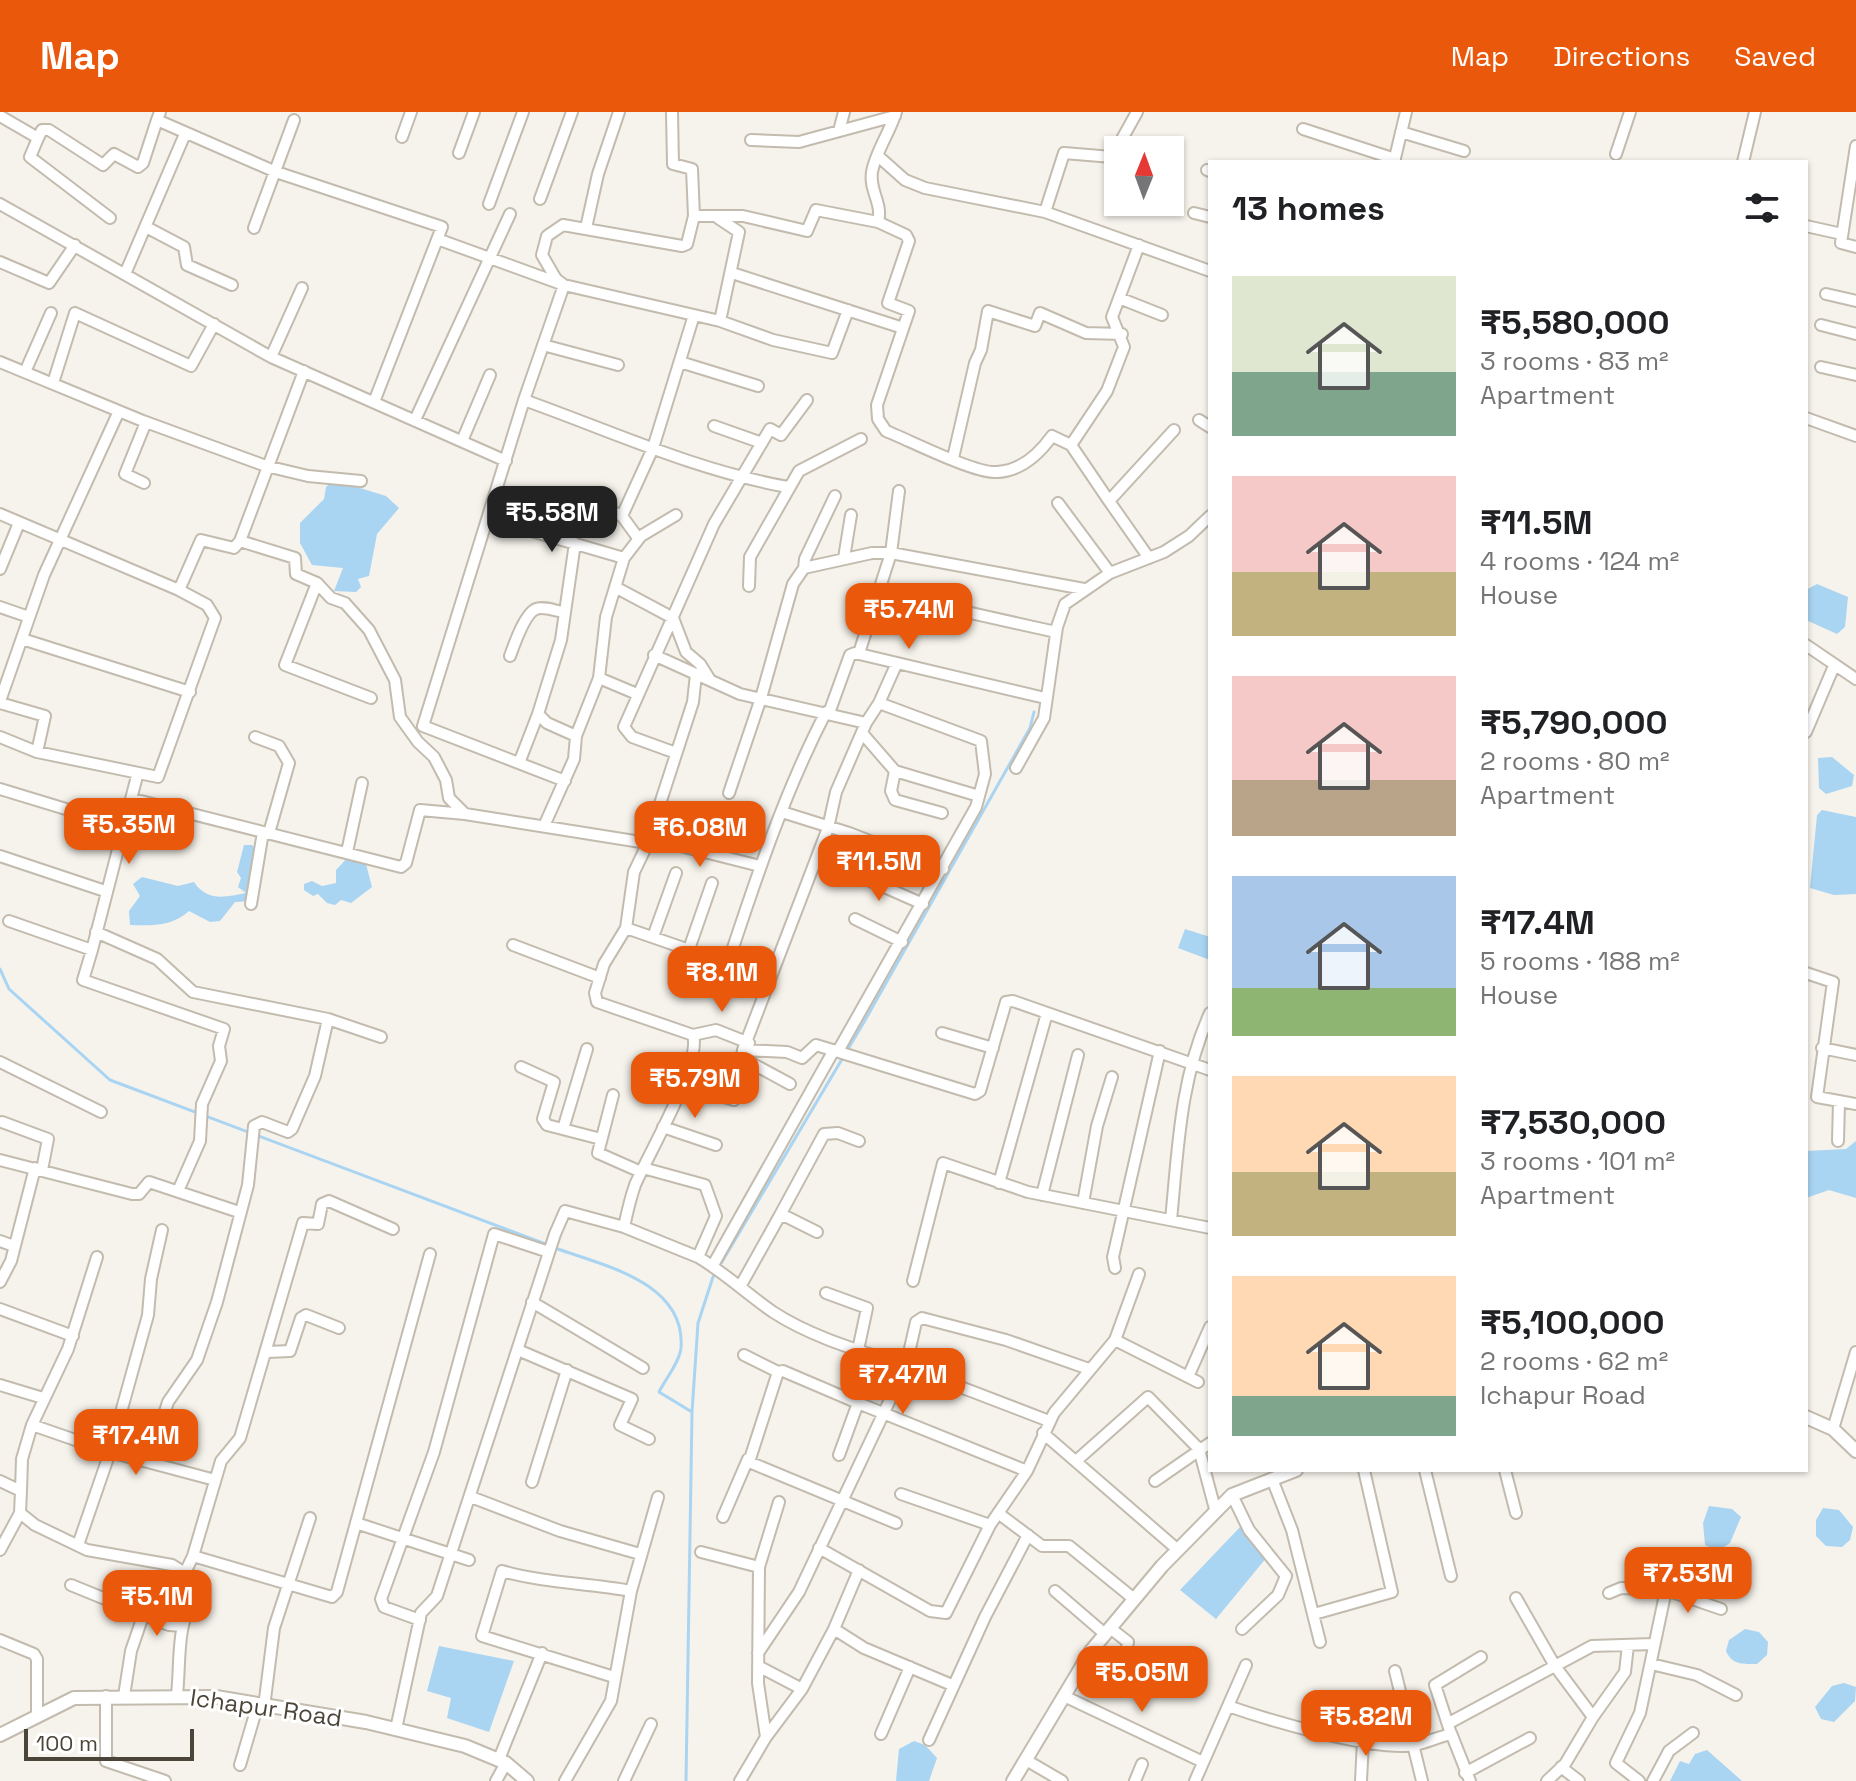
<!DOCTYPE html>
<html lang="en">
<head>
<meta charset="utf-8">
<style>
	:root { --surface:#fff; --page:#f2f2f2; --text:#202124; --muted:#757577; --accent:#ea580c }
	body { margin:0; font-family:"Space Grotesk",sans-serif; background:var(--page); color:var(--text); height:100vh; display:flex; flex-direction:column; font-size:30px; white-space:nowrap }
	* { box-sizing:border-box; margin:0 }
	p { font-size:26px; color:var(--muted) }
	.icon { flex:none; width:44px; height:44px; fill:none; stroke:currentColor; stroke-width:2; stroke-linecap:round; stroke-linejoin:round }
	.map { position:relative; flex:1; overflow:hidden }
	.side { position:absolute; left:1208px; top:48px; width:600px; height:1312px; display:flex; flex-direction:column; background:var(--surface); border-radius:0px; box-shadow:0 2px 6px #0004 }
	.side>* { flex:none }
	.needle { width:52px; rotate:1deg }
	.controls { position:absolute; left:1104px; top:24px; display:grid; gap:16px }
	.controls a { display:grid; place-items:center; width:80px; height:80px; border-radius:0px; background:var(--surface); box-shadow:0 2px 6px #0004; font-size:40px }
	.scale { position:absolute; left:24px; bottom:20px; width:170px; box-sizing:border-box; padding-left:8px; border:4px solid #4b4439; border-top:0; font-size:22px; line-height:28px; white-space:nowrap; color:#4b4439; -webkit-text-stroke:6px #fff; paint-order:stroke }
	.price { position:absolute; translate:-50% -68px; padding:0 18px; border-radius:16px; background:var(--accent); color:#fff; font-size:26px; line-height:52px; filter:drop-shadow(0 2px 4px #0008) }
	.price::after { content:''; position:absolute; left:50%; top:48px; width:24px; height:18px; margin-left:-12px; background:inherit; clip-path:polygon(0 0,100% 0,50% 100%) }
	.price.current { background:#222; color:#fff }
	ul { padding:0; list-style:none }
	li { display:flex; align-items:center; gap:24px; height:200px; padding:0 24px }
	li span { display:grid; place-items:center; flex:none; width:224px; height:160px; border-radius:0px; color:#555 }
	li>.icon { margin-inline-start:auto }
	span .icon { width:96px; height:96px; fill:#fffc; stroke-width:1 }
	li b { font-size:34px }
	h2 { display:flex; justify-content:space-between; align-items:center; height:96px; padding:0 24px; font-size:34px }
	header { display:flex; align-items:center; gap:48px; box-sizing:border-box; height:112px; padding:0 40px; background:var(--accent); color:#fff }
	header strong { font-size:38px }
	nav { display:flex; gap:44px; margin-inline-start:auto; font-size:28px }
	.map>svg:first-child { display:block }
</style>
</head>
<body>
<header>
<strong>Map</strong>
<nav><a>Map</a><a>Directions</a><a>Saved</a></nav>
</header>
<div class="map">
<svg width="1856" height="1669" viewBox="0 0 1856 1669">
	<rect width="100%" height="100%" fill="#f6f3ec"/>
	<path fill="#a9d4f2" d="M 334,368 L 386,384 L 399,396 L 377,422 L 369,464 L 358,467 L 361,475 L 356,480 L 334,479 L 343,456 L 312,453 L 300,431 L 300,411 L 324,387 L 326,375 Z
		M 1817,472 L 1848,485 L 1845,515 L 1837,522 L 1806,508 L 1806,478 Z
		M 1832,645 L 1854,663 L 1852,674 L 1826,682 L 1819,676 L 1818,646 Z
		M 1822,698 L 1856,705 L 1856,782 L 1834,783 L 1810,776 L 1817,703 Z
		M 244,733 L 252,733 L 263,746 L 254,789 L 235,790 L 220,809 L 210,810 L 189,799 C 173,814 152,814 130,813 L 129,799 L 140,784 L 133,772 L 142,765 L 178,774 L 194,770 C 207,790 226,785 246,781 L 238,775 L 241,766 L 237,760 Z
		M 350,743 L 366,752 L 372,775 L 351,791 L 341,788 L 335,793 L 327,791 L 318,782 L 313,784 L 304,778 L 304,772 L 312,769 L 322,774 L 336,771 L 336,758 Z
		M 1185,817 L 1210,825 L 1210,848 L 1178,836 Z
		M 1856,1029 L 1856,1086 L 1829,1078 L 1806,1086 L 1806,1039 L 1846,1037 Z
		M 1709,1394 L 1732,1397 L 1741,1405 L 1730,1431 L 1718,1439 L 1705,1433 L 1703,1411 Z
		M 1823,1396 L 1839,1398 L 1853,1415 L 1850,1428 L 1842,1435 L 1826,1434 L 1816,1424 L 1816,1408 Z
		M 1241,1414 L 1267,1445 L 1216,1507 L 1180,1478 Z
		M 1745,1517 L 1759,1520 L 1768,1530 L 1767,1543 L 1757,1552 C 1743,1552 1732,1553 1726,1539 L 1729,1528 Z
		M 439,1534 L 514,1549 L 489,1620 L 447,1606 L 451,1586 L 427,1579 Z
		M 1844,1571 L 1856,1575 L 1855,1589 L 1834,1610 L 1821,1607 L 1815,1595 L 1832,1574 Z
		M 914,1629 L 925,1633 L 937,1646 L 929,1669 L 896,1669 L 899,1637 Z
		M 1707,1638 L 1742,1669 L 1670,1669 L 1680,1649 L 1689,1652 L 1695,1642 Z"/>
	<g fill="none" stroke-linecap="round" stroke-linejoin="round">
		<path stroke="#a9d4f2" stroke-width="3" d="M 0,857 L 9,877 L 110,968 L 548,1133
			M 555,1136 C 602,1153 686,1170 681,1236 C 680,1249 665,1268 659,1280 L 692,1300 L 686,1669
			M 692,1300 L 698,1211 L 713,1165 L 864,910 L 1030,616 L 1034,600"/>
		<g stroke="#c2bbae" stroke-width="14">
			<path id="minor" d="M 160,0 L 157,8 L 276,60 L 442,115 L 374,290
				M 896,0 C 890,20 875,41 872,60 C 869,79 883,91 878,110 L 906,123 L 909,129 L 888,191 L 909,199 L 877,293 L 878,307 L 886,319 C 909,328 975,362 997,360 C 1021,359 1039,342 1052,324 L 1071,333 L 1107,279 L 1124,235 L 1112,205 L 1139,133
				M 1137,0 L 1112,45 L 1064,41 L 1045,100 L 1210,159
				M 0,4 L 38,26 L 42,18 L 49,18 L 103,53 L 114,42 L 138,55 L 143,51 L 157,8
				M 1303,17 L 1395,47
				M 839,19 L 844,0
				M 1401,20 L 1464,39
				M 402,25 L 411,0
				M 38,26 L 30,45 L 110,106
				M 751,28 L 799,30 L 895,4
				M 1856,34 L 1841,131 L 1856,135
				M 459,41 L 474,0
				M 1616,42 L 1630,0
				M 878,44 L 905,68 L 925,76 L 1045,100
				M 1394,50 L 1406,0
				M 1743,50 L 1755,0
				M 1207,58 L 1210,59
				M 540,87 L 572,0
				M 0,92 L 271,245 L 506,349
				M 489,92 L 523,0
				M 1194,101 L 1210,105
				M 694,104 L 743,104 L 807,119 L 816,98 L 878,110
				M 718,106 L 739,120 L 720,209
				M 1806,114 L 1842,122
				M 146,115 L 184,135 L 187,153 L 232,173
				M 254,116 L 294,8
				M 586,116 L 598,62 L 619,0
				M 440,128 L 564,173 L 720,209 L 773,228 L 832,241 L 848,198
				M 0,150 L 49,171 L 75,133
				M 732,161 L 903,216
				M 125,162 L 185,22
				M 1826,182 L 1856,189
				M 1119,186 L 1162,203
				M 1821,213 L 1856,222
				M 543,233 L 618,253
				M 271,245 L 302,176
				M 0,250 L 143,309 L 266,354 L 308,364 L 361,369
				M 680,250 L 758,274
				M 1821,255 L 1856,263
				M 25,260 L 51,201
				M 53,271 L 75,201 L 191,254 L 214,212
				M 524,288 C 611,319 697,359 788,375
				M 1806,306 L 1856,324
				M 415,308 L 510,102
				M 1199,308 L 1210,315
				M 714,314 L 762,331
				M 462,329 L 490,263
				M 1071,333 L 1109,389 L 1174,318
				M 953,346 L 975,251 L 981,238 L 988,199 L 1035,214 L 1040,201 L 1086,221 L 1122,222
				M 144,371 L 125,362 L 146,310
				M 1109,389 L 1149,446
				M 561,390 L 573,385 L 588,388 L 622,404 L 638,426
				M 1058,391 L 1110,461
				M 0,402 L 179,478 L 207,493 L 215,506 L 158,665 L 37,640 L 0,625
				M 622,404 L 653,336 L 694,203
				M 490,407 L 624,446
				M 240,429 L 295,446 L 296,462 L 317,471 L 285,553 L 371,586
				M 575,431 L 561,528 L 538,602 L 547,611 L 576,624
				M 844,446 L 851,403
				M 804,456 L 805,447 L 835,384
				M 0,457 L 19,411
				M 317,471 L 331,486 L 345,491 L 369,518 L 395,568 L 400,605 L 418,630 L 434,645 L 446,668 L 449,686 L 465,702 L 647,731
				M 749,474 L 750,445 L 799,359 L 861,327
				M 615,475 L 673,506 L 686,540 L 700,552 L 710,568
				M 179,478 L 201,428 L 234,436 L 240,429 L 304,259
				M 877,480 L 1056,520
				M 0,495 L 29,505
				M 22,527 L 190,580
				M 1806,533 L 1856,567
				M 859,541 L 891,441 L 899,379
				M 654,543 L 740,582 L 866,611 L 879,591 L 981,629 L 985,662 L 976,695 L 838,939
				M 510,544 C 514,533 525,501 536,497 C 543,494 556,499 563,500
				M 599,566 L 637,582
				M 0,589 L 44,463 L 119,299
				M 0,591 L 45,604 L 37,640
				M 879,591 L 896,553
				M 829,601 L 850,543 L 855,541 L 1045,586
				M 1806,620 L 1834,554
				M 862,621 L 895,659 L 979,684
				M 255,625 L 279,634 L 289,651 L 269,721
				M 676,641 L 632,625 L 624,615 L 714,412 L 770,317 L 781,323 L 807,288
				M 519,651 L 538,602
				M 1016,656 L 1044,606 L 1057,515 L 1065,492 L 1110,461 L 1164,440 L 1189,424 L 1210,404
				M 895,659 L 891,679 L 895,688 L 942,701
				M 565,669 L 423,614 L 524,288 L 564,173 L 556,167 L 542,143 L 547,124 L 563,113 L 682,134 L 687,132 L 694,104 L 692,57 L 673,52 L 672,0
				M 0,677 L 125,715
				M 729,681 L 761,586 L 793,472 L 804,456 L 872,441 L 891,441 L 1084,477
				M 133,687 L 401,755 L 406,751 L 420,698 L 465,702
				M 782,700 L 849,721 L 943,757
				M 544,714 L 574,647 L 576,624 L 599,566 L 606,505 L 624,446 L 641,424 L 676,403
				M 649,726 L 760,754
				M 347,740 L 362,671
				M 0,744 L 105,779
				M 848,759 L 923,792
				M 251,792 L 263,720
				M 855,807 L 902,830
				M 9,809 L 92,838 L 83,868 L 224,917 L 219,934 L 221,949 L 202,992 L 200,1029 L 178,1079
				M 626,816 L 744,857 L 745,872 L 765,880
				M 96,820 L 157,847 L 193,880 L 328,907 L 381,925
				M 653,825 L 676,761
				M 513,833 L 600,866
				M 689,837 L 712,771
				M 92,838 L 137,664
				M 728,851 C 756,766 785,679 826,600
				M 1806,861 L 1833,870 L 1817,985 L 1856,992
				M 942,921 L 993,936
				M 693,923 L 716,918 L 749,931
				M 1822,936 L 1856,943
				M 743,938 L 787,940 L 802,946 L 816,933 L 975,982 L 980,979 L 1006,890 L 1013,889 L 1210,958
				M 742,946 L 790,972
				M 0,950 L 101,1000
				M 521,955 L 554,970 L 543,1007 L 547,1013 L 601,1027
				M 683,973 L 734,988 L 743,938 L 828,716 L 836,680 L 866,611
				M 613,983 L 598,1041 L 641,1060
				M 2,1010 L 48,1027 L 42,1058
				M 663,1015 L 716,1033
				M 563,1017 L 587,937
				M 1838,1029 L 1839,990
				M 0,1048 L 132,1082 L 139,1082 L 149,1070 L 239,1100
				M 643,1056 L 705,1073 L 716,1104 L 698,1145 C 725,1161 747,1182 773,1200 C 813,1226 861,1239 906,1254 L 799,1480 L 758,1541
				M 999,1071 L 1047,901
				M 1042,1083 L 1078,943
				M 1083,1091 L 1097,1014 L 1112,965
				M 779,1105 L 824,1022 L 838,1021 L 859,1029
				M 1171,1108 C 1178,1037 1180,967 1210,901
				M 624,1115 L 698,1145
				M 0,1129 L 14,1134
				M 713,1153 L 834,938
				M 1115,1156 L 1113,1145 L 1160,939
				M 913,1169 L 943,1051 L 1028,1080 L 1210,1116
				M 0,1170 L 11,1149 L 35,1056
				M 741,1173 L 779,1105 L 787,1105 L 817,1120
				M 826,1181 L 867,1196 L 858,1238
				M 532,1190 L 643,1256
				M 0,1197 L 73,1224
				M 1115,1228 L 1198,1270
				M 518,1238 L 632,1287 L 620,1313 L 649,1327
				M 267,1240 L 290,1239 L 301,1206 L 306,1203 L 339,1216
				M 744,1243 L 778,1260 L 783,1259 L 858,1291
				M 906,1254 L 916,1210 L 922,1206 L 1006,1228 L 1089,1257
				M 778,1260 L 749,1350 L 896,1411
				M 1188,1265 L 1210,1215
				M 937,1266 L 1049,1309
				M 0,1273 L 43,1286
				M 32,1313 L 110,1340 L 215,1368
				M 1833,1317 L 1856,1240
				M 1043,1321 L 1178,1438
				M 839,1343 L 858,1291 L 1027,1359
				M 1076,1349 L 1148,1285 L 1199,1337 L 1215,1397
				M 149,1350 L 168,1290 L 197,1248 L 217,1190 L 248,1073 L 254,1014 L 262,1010 L 288,1020 L 292,1017 L 315,964 L 328,907
				M 1425,1358 L 1451,1464
				M 1505,1358 L 1516,1401
				M 1272,1367 L 1292,1418 L 1320,1530
				M 0,1369 L 21,1379 L 20,1401 L 35,1413 L 87,1438 L 172,1453 L 198,1469 L 199,1479 C 175,1509 181,1546 177,1583
				M 1155,1369 L 1210,1331
				M 532,1370 L 567,1258
				M 21,1379 L 22,1347 L 32,1313 L 68,1237 L 97,1145
				M 901,1382 L 990,1413
				M 1232,1383 L 1249,1418 L 1286,1464 L 1278,1483 L 1242,1517
				M 471,1385 L 560,1419 L 640,1442
				M 998,1401 L 1042,1434 L 1069,1434 L 1134,1487
				M 723,1405 L 748,1347
				M 356,1411 L 469,1448
				M 78,1433 L 110,1340 L 148,1203 L 151,1167 L 162,1118
				M 819,1436 L 930,1499 L 946,1501 L 990,1413 L 1027,1359 L 1054,1301 L 1115,1228 L 1139,1162
				M 0,1438 L 20,1401
				M 701,1440 L 759,1455 L 758,1571 L 766,1625 L 740,1669
				M 193,1444 L 332,1485 L 337,1480 L 430,1142
				M 759,1455 L 779,1390
				M 71,1473 L 169,1513 L 182,1514
				M 1666,1478 L 1721,1497
				M 1055,1479 L 1105,1522
				M 1609,1481 L 1621,1476 L 1666,1478 L 1640,1601 L 1616,1651 L 1639,1669
				M 1516,1486 L 1555,1554 L 1593,1605 L 1565,1652 L 1547,1669
				M 1314,1502 L 1392,1480 L 1364,1358
				M 420,1508 L 384,1495 L 381,1487 L 434,1340 L 494,1122 L 549,1140
				M 1110,1516 L 1128,1530 L 1125,1544 L 1161,1562
				M 834,1517 L 859,1458
				M 0,1528 L 34,1542 L 37,1547 L 37,1604
				M 1651,1552 L 1697,1563 L 1736,1583
				M 758,1554 L 802,1577
				M 1395,1559 L 1422,1669
				M 614,1565 L 482,1524 L 502,1459 C 544,1471 587,1471 631,1479
				M 106,1584 L 106,1649 L 165,1669
				M 124,1584 L 131,1539 L 144,1501 L 164,1486 L 182,1467 L 193,1444 L 221,1349 L 240,1326 L 303,1111 L 318,1112 L 322,1092 L 329,1089 L 393,1117
				M 1066,1585 L 1203,1650
				M 1228,1594 L 1246,1553
				M 264,1595 L 274,1516 L 310,1406
				M 1593,1605 L 1625,1560 L 1628,1533
				M 1449,1611 L 1592,1534 L 1653,1532
				M 396,1617 L 421,1501 L 437,1484 L 555,1122 L 565,1099 L 624,1115 C 627,1101 630,1087 635,1073 C 648,1043 702,951 693,923 L 597,890 L 595,881 L 604,852 L 626,816 L 634,760 L 646,735 L 693,590 L 696,562
				M 1451,1621 L 1470,1669
				M 881,1622 L 910,1555
				M 766,1625 L 802,1577 L 834,1517 L 864,1536 L 952,1573
				M 929,1628 L 985,1505 L 1028,1423
				M 499,1647 L 542,1541
				M 1026,1648 L 1062,1669
				M 240,1653 L 258,1592
				M 1561,1655 L 1579,1669
				M 1465,1661 L 1530,1626
				M 496,1669 L 506,1651
				M 565,1669 L 611,1589 L 631,1479 L 658,1385
				M 624,1669 L 651,1612
				M 1135,1669 L 1142,1652
				M 1195,1669 L 1228,1594 C 1268,1608 1376,1640 1415,1633 C 1427,1630 1439,1625 1451,1622 L 1435,1573 L 1481,1545
				M 1361,1669 L 1363,1629
				M 1653,1669 L 1669,1639 L 1693,1621"/>
		</g>
		<g stroke="#c2bbae" stroke-width="16">
			<path id="tertiary" d="M 1806,1305 L 1833,1317 L 1856,1339
				M 0,1623 L 74,1586 L 216,1585 L 366,1610 L 465,1634 L 506,1651 L 527,1669
				M 1013,1669 L 1091,1539 L 1162,1454 L 1232,1383 L 1296,1358"/>
		</g>
		<use href="#minor" stroke="#fff" stroke-width="10"/>
		<use href="#tertiary" stroke="#fff" stroke-width="12"/>
	</g>
	<g text-anchor="middle" stroke-width="6" stroke-linejoin="round" paint-order="stroke">
		<g font-size="24" fill="#4b4439" stroke="#fff">
			<text transform="translate(266 1596) rotate(8)" y="8">Ichapur Road</text>
		</g>
	</g>
</svg>
<div class="controls">
<a><svg class="needle" viewBox="-14 -14 28 28"><path d="M0-13l5 13h-10z" fill="#e53935"/><path d="M0 13l5-13h-10z" fill="#757577"/></svg></a>
</div>
<div class="scale">100 m</div>
<b class="price current" style="left:552px;top:442px">₹5.58M</b>
<b class="price" style="left:909px;top:539px">₹5.74M</b>
<b class="price" style="left:129px;top:754px">₹5.35M</b>
<b class="price" style="left:700px;top:757px">₹6.08M</b>
<b class="price" style="left:879px;top:791px">₹11.5M</b>
<b class="price" style="left:722px;top:902px">₹8.1M</b>
<b class="price" style="left:695px;top:1008px">₹5.79M</b>
<b class="price" style="left:903px;top:1304px">₹7.47M</b>
<b class="price" style="left:136px;top:1365px">₹17.4M</b>
<b class="price" style="left:1688px;top:1503px">₹7.53M</b>
<b class="price" style="left:157px;top:1526px">₹5.1M</b>
<b class="price" style="left:1142px;top:1602px">₹5.05M</b>
<b class="price" style="left:1366px;top:1646px">₹5.82M</b>
<section class="side">
<h2>13 homes<svg class="icon" aria-label="filters" viewBox="0 0 24 24"><path d="M4 7h16M4 17h16"/><circle cx="9" cy="7" r="2"/><circle cx="15" cy="17" r="2"/></svg></h2>
<ul>
<li><span style="background:linear-gradient(#dfe7d0 60%,#7fa58c 0)"><svg class="icon" aria-label="home" viewBox="0 0 24 24"><path d="M3 11l9-7 9 7M6 9v11h12V9"/></svg></span><div><b>₹5,580,000</b><p>3 rooms · 83 m²</p><p>Apartment</p></div></li>
<li><span style="background:linear-gradient(#f6c9c9 60%,#c2b280 0)"><svg class="icon" aria-label="home" viewBox="0 0 24 24"><path d="M3 11l9-7 9 7M6 9v11h12V9"/></svg></span><div><b>₹11.5M</b><p>4 rooms · 124 m²</p><p>House</p></div></li>
<li><span style="background:linear-gradient(#f6c9c9 65%,#b9a48a 0)"><svg class="icon" aria-label="home" viewBox="0 0 24 24"><path d="M3 11l9-7 9 7M6 9v11h12V9"/></svg></span><div><b>₹5,790,000</b><p>2 rooms · 80 m²</p><p>Apartment</p></div></li>
<li><span style="background:linear-gradient(#a9c7e8 70%,#8fb573 0)"><svg class="icon" aria-label="home" viewBox="0 0 24 24"><path d="M3 11l9-7 9 7M6 9v11h12V9"/></svg></span><div><b>₹17.4M</b><p>5 rooms · 188 m²</p><p>House</p></div></li>
<li><span style="background:linear-gradient(#ffd9b3 60%,#c2b280 0)"><svg class="icon" aria-label="home" viewBox="0 0 24 24"><path d="M3 11l9-7 9 7M6 9v11h12V9"/></svg></span><div><b>₹7,530,000</b><p>3 rooms · 101 m²</p><p>Apartment</p></div></li>
<li><span style="background:linear-gradient(#ffd9b3 75%,#7fa58c 0)"><svg class="icon" aria-label="home" viewBox="0 0 24 24"><path d="M3 11l9-7 9 7M6 9v11h12V9"/></svg></span><div><b>₹5,100,000</b><p>2 rooms · 62 m²</p><p>Ichapur Road</p></div></li>
</ul>
</section>
</div>
</body>
</html>
